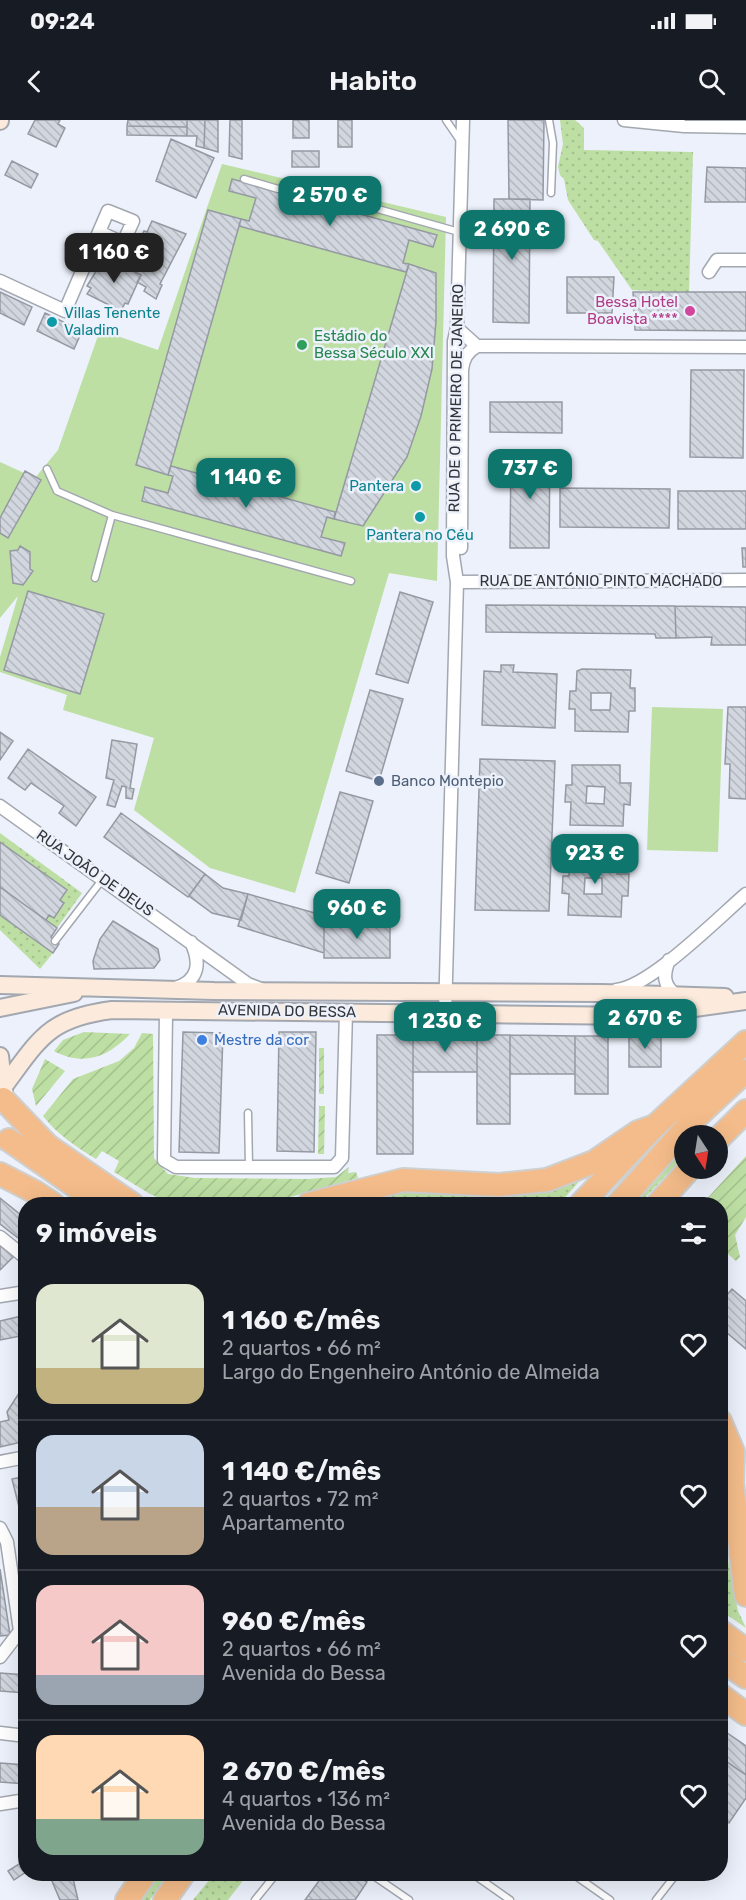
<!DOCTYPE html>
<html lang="pt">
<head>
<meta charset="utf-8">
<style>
	:root { --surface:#171b24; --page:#20242c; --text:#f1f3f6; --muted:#9ea1a6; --line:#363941; --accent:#0f766e }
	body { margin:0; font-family:Rubik,sans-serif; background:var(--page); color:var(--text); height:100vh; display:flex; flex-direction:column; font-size:22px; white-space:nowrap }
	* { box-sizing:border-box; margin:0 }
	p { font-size:20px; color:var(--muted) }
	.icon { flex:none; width:33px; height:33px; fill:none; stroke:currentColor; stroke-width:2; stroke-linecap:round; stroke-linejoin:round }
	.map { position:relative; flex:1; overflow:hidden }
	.panel { position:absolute; left:18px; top:1077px; width:710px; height:684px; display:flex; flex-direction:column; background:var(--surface); border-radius:24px; box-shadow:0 6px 24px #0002 }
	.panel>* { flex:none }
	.needle { width:39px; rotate:168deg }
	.controls { position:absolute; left:674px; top:1005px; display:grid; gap:12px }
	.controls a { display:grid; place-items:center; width:54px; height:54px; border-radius:50%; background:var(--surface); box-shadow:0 6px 24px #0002; font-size:30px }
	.price { position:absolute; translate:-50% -51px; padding:0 14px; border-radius:12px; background:var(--accent); color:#fff; font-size:20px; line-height:39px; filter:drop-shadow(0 2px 3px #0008) }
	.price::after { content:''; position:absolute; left:50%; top:36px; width:18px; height:14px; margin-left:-9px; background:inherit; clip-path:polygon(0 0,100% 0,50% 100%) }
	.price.selected { background:#222; color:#fff }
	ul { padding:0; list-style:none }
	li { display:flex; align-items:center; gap:18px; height:150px; padding:0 18px }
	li+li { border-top:2px solid var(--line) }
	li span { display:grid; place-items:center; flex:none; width:168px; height:120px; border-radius:18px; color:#555 }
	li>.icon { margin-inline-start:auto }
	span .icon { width:72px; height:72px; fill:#fffc; stroke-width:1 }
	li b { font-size:26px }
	h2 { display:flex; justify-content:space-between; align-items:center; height:72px; padding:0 18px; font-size:26px }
	.status { display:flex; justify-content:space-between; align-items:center; height:42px; padding:0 30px; background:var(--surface); direction:ltr }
	.status svg { height:16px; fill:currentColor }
	header { display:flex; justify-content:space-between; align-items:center; height:78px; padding:0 18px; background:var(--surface); font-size:27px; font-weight:600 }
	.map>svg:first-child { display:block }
</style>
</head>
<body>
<div class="status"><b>09:24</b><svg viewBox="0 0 49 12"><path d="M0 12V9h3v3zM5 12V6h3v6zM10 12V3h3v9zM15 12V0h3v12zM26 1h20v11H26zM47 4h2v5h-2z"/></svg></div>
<header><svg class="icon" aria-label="back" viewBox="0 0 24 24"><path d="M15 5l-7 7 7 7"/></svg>Habito<svg class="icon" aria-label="search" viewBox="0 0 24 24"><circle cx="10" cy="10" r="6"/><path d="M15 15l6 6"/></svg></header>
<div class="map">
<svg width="746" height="1780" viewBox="0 0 746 1780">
	<defs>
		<pattern id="grass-dots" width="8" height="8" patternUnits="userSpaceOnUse" patternTransform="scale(1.5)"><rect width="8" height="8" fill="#bddfa3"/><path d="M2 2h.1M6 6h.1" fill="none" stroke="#a3c08d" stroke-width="1.8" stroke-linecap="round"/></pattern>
		<pattern id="garden-furrows" width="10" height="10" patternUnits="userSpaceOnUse" patternTransform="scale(1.5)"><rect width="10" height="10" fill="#bddfa3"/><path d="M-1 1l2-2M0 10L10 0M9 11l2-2" fill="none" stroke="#a3c08d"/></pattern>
		<pattern id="building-back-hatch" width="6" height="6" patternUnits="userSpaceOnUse" patternTransform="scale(1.5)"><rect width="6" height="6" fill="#d1d6df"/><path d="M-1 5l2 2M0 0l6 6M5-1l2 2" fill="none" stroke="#b4b8c0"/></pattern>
	</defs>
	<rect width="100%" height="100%" fill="#ecf1fb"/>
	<path fill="url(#grass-dots)" d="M 560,0 L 575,0 L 584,8 L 584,30 L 693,32 L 689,173 L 632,170 L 598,121 L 594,120 L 568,80 L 564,59 L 560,55 L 558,47 L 563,24 Z
		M 0,713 L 82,773 L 57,808 L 46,800 L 49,795 L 54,797 L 64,784 L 60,780 L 67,770 L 0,722 Z
		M 0,795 L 53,833 L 40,849 L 0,810 Z
		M 683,1027 L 684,1036 L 639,1084 L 631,1084 Z
		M 585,1055 L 559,1084 L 327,1084 L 386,1067 Z
		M 720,1399 L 738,1491 L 746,1508 L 720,1490 Z
		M 158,1754 L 168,1754 L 150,1780 L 140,1780 Z
		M 214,1754 L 248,1754 L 228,1780 L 193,1780 Z"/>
	<path fill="#bddfa3" d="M 222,44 L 446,97 L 437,461 L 389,453 L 295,773 L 210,748 L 134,690 L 154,618 L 63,590 L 67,575 L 0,552 L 0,537 L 18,476 L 0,498 L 0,342 L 35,358 L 58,330 L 100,210 L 158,230 Z
		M 652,587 L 723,589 L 718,732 L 647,730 Z"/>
	<path fill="url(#garden-furrows)" d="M 84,912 L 130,914 C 108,937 84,947 54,931 L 63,920 Z
		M 142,913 L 153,914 L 154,1038 L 168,1054 L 195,1058 L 307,1059 L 336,1057 L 349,1047 L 348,1053 L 356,1052 L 358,1058 L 265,1084 L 174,1084 L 150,1074 L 114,1052 L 119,1041 L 102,1031 L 96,1039 C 76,1027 57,1014 43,996 L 73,959 L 119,941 L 134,928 Z
		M 319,928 L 324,928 L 324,974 L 319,974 Z
		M 45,939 L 65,951 L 36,986 L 32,969 Z
		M 319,986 L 325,986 L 324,1034 L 318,1034 Z
		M 746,1036 L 746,1097 L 735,1115 L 740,1137 L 736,1141 L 720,1127 L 720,1084 L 702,1084 Z"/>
	<path fill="url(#building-back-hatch)" stroke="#9599a2" stroke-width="1.5" fill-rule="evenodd" d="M 35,0 L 60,0 L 58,4 L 65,8 L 56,27 L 28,14 Z
		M 128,0 L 187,0 L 187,7 L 127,6 Z
		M 187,0 L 205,0 L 204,28 L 196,26 L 197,16 L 187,16 Z
		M 205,0 L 218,0 L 218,32 L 204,28 Z
		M 230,0 L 242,0 L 242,39 L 229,36 Z
		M 293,0 L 309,0 L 309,18 L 293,18 Z
		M 338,0 L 352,0 L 352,27 L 338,27 Z
		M 508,0 L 544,0 L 543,80 L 509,79 Z
		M 127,6 L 187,7 L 187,16 L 127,15 Z
		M 171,19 L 214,38 L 196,78 L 156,61 Z
		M 292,31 L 319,31 L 319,47 L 292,47 Z
		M 12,41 L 38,54 L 31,68 L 5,55 Z
		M 707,47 L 746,48 L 746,82 L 705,82 Z
		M 232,59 L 437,115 L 433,127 L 409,120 L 403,143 L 409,144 L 406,152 L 239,106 L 241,99 L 249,101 L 256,78 L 229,71 Z
		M 494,79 L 530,79 L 529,203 L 493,202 Z
		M 208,90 L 241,99 L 168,355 L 136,345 Z
		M 152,101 L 186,114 L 160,164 L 162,165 L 156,179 L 144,171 L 146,167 L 137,162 L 141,155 L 131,150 L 133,147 L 129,144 L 144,111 L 147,112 Z
		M 107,133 L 133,147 L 131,150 L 141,155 L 128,184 L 125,183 L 118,197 L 109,192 L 111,186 L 87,174 L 91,168 L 87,166 Z
		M 409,144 L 436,153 L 436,201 L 432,249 L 421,296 L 407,337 L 363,406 L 334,399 Z
		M 567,157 L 614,157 L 612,193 L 567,193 Z
		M 0,172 L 32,187 L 24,205 L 0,193 Z
		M 633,172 L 746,172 L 746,211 L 635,210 Z
		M 45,193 L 82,211 L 74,229 L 37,211 Z
		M 691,250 L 744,250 L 743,338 L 690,337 Z
		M 490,282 L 562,282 L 562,313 L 490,312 Z
		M 511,332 L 550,332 L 549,428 L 510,428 Z
		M 171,346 L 335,392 L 334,399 L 327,397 L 321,417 L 345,423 L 341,436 L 142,381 L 145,367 L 168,373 L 173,356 L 168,355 Z
		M 25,351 L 41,360 L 8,418 L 0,413 L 0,398 Z
		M 560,368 L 670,369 L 669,408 L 560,407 Z
		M 678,371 L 746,371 L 746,409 L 678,409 Z
		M 20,426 L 30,432 L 30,449 L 33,451 L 23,465 L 13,463 L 10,431 L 18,430 Z
		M 742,428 L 746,428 L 746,447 L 743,447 Z
		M 28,471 L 104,494 L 80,574 L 4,550 Z
		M 400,472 L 433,482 L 408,563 L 376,554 Z
		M 486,485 L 675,486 L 676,518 L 656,518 L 655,514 L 486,512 Z
		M 675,486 L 746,487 L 746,525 L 711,525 L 712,517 L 676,518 Z
		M 501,545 L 514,545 L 513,552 L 557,554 L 555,608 L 482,605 L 484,551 L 501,552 Z
		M 582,549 L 631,550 L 630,568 L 635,568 L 635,591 L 629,591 L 628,612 L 575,611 L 575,589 L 569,589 L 570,571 L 576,571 L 577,551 ZM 591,573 L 611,573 L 610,590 L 591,590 Z
		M 370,570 L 403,579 L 379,661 L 346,651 Z
		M 728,587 L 746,587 L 746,679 L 729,678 L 730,644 L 725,644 Z
		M 0,612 L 13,621 L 0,640 Z
		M 112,620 L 137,624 L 130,668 L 134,669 L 132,679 L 126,678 L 126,667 L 122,666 L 115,687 L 107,685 L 114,660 L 106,658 Z
		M 28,629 L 96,677 L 76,706 L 59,693 L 64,686 L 31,663 L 25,670 L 8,658 Z
		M 480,639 L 555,641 L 549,791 L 475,790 Z
		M 572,645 L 620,645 L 620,663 L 631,663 L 630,685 L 624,684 L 623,706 L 570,705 L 571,682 L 565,682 L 566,665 L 572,665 ZM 587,666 L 605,667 L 604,684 L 586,683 Z
		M 340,672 L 373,681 L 349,763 L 316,753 Z
		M 121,693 L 205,754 L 188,777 L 104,717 Z
		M 0,722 L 67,770 L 60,780 L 64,783 L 54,798 L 49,795 L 46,800 L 0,767 Z
		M 574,733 L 618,734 L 617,754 L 629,754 L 628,776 L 622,776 L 621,797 L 568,795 L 569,774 L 562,773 L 563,756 L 569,756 L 570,734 ZM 585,758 L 602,758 L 602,774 L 584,774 Z
		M 205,754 L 223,768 L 248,774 L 241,800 L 212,793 L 189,776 Z
		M 0,767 L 57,808 L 51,817 L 59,824 L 53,833 L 0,795 Z
		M 248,774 L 350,803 L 324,803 L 324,833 L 238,806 Z
		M 113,801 L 158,829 L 160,840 L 154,848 L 94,849 L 93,841 L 100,819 Z
		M 324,803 L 390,803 L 390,838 L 324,838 Z
		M 183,912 L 223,913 L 219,1033 L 179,1032 Z
		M 279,912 L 316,912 L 314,1032 L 277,1031 Z
		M 629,913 L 661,914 L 661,947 L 629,947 Z
		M 377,915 L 413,915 L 413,1034 L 377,1034 Z
		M 413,915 L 477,915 L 477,952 L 413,952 Z
		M 477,915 L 510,915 L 510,1004 L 477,1004 Z
		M 510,915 L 575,916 L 575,954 L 510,954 Z
		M 575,916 L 608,916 L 608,974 L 575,974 Z
		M 0,1078 L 26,1099 L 26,1124 L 0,1104 Z
		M 0,1121 L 16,1134 L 0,1150 Z
		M 732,1169 L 746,1181 L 746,1229 L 720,1207 L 720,1183 Z
		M 26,1195 L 26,1215 L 0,1220 L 0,1201 Z
		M 26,1262 L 26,1321 L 0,1327 L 0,1302 L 9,1300 L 7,1292 Z
		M 26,1356 L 26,1415 L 12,1359 Z
		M 0,1449 L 10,1515 L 0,1516 Z
		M 0,1553 L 26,1555 L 26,1573 L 0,1571 Z
		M 720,1608 L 746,1626 L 746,1655 L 720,1637 Z
		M 720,1637 L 746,1655 L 746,1678 L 729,1703 L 720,1696 Z
		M 0,1643 L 26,1645 L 26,1664 L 0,1662 Z
		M 22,1742 L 26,1752 L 14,1760 L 8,1751 Z
		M 49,1754 L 72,1754 L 78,1780 L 60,1780 Z
		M 324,1754 L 354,1754 L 367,1762 L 355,1780 L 305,1780 Z"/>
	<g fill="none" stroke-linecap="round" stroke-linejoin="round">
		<path stroke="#c7cbd4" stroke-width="22" stroke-dasharray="22 11" stroke-linecap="butt" d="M 0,1027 L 2,1029"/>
		<g stroke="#a3a7b0" stroke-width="9">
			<path id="lane" d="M 446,0 L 459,19
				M 549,0 L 553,23 L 551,73
				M 244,59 L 278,69 L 300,67 L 459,112
				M 47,349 L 57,371 L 112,395 L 351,461
				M 95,458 L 112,395
				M 55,821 L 102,760
				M 248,993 L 249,1047
				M 371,1754 L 409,1780
				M 473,1754 L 510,1780
				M 573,1754 L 610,1780
				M 255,1780 L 276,1754
				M 656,1780 L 674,1757 L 670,1754"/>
		</g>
		<g stroke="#a3a7b0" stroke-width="15">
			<path id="street" d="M 624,0 L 684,6 L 746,7
				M 709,152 L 717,140 L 746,140
				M 0,161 L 65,191 L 108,91 L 133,101 L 123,123 L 99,112
				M 457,208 L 477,226
				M 461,428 L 462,250 C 463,239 467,232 477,226 L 746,227
				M 457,462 L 746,460
				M 0,686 L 248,864 L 261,869
				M 669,840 C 663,855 663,865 676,875
				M 175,868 C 199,861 201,843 191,822
				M 616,870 C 650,867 718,798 746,774
				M 166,892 L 164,1040 L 176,1047 L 334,1047 L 342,1038 L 346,892
				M 445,894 L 457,462 L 453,436 L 454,221 L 457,208 L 463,0
				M 0,1117 L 26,1138
				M 0,1176 L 26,1172
				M 0,1342 L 26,1337
				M 0,1408 L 7,1422 L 20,1511 L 0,1537
				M 0,1613 L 26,1616
				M 0,1684 L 26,1680"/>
		</g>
		<g stroke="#a3a7b0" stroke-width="20">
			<path id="secondary" d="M 0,1 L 0,0
				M 0,865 L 214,871 L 603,873 L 725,877
				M 0,888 L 74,873
				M 0,936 L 4,971
				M 5,965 C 40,918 49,898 112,890 L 637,896 L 746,881"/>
		</g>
		<g stroke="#cecfcf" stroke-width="26">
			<path id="highway" d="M 3,979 L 48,1026 L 132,1084
				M 9,1020 L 101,1084
				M 717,1020 L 746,991
				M 0,1054 L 35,1072 L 53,1084
				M 309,1084 L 403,1060 L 499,1065 L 547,1060 L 594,1042 L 638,1012 L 655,1006
				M 581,1084 L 655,1006 L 746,922
				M 618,1084 L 692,1001 L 746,951
				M 658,1084 L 690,1048
				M 720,1301 L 733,1332 L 732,1363 L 746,1475
				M 720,1511 L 746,1530
				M 720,1539 L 746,1557
				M 720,1575 L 746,1594
				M 127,1780 L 145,1754
				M 165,1780 L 183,1754"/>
		</g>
		<use href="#lane" stroke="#fff" stroke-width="6"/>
		<use href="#street" stroke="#fff" stroke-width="12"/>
		<use href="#secondary" stroke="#fcebdc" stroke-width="16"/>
		<use href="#highway" stroke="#f4bc8a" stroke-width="22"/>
	</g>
	<circle fill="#d1479c" stroke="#ecf1fb" stroke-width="2" cx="690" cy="191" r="6"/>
	<g fill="#0f9aa8" stroke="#ecf1fb" stroke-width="2">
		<circle cx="52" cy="202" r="6"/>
		<circle cx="416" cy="366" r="6"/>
		<circle cx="420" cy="397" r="6"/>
	</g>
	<circle fill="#2e9e5b" stroke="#ecf1fb" stroke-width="2" cx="302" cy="225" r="6"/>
	<circle fill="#5c6f8a" stroke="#ecf1fb" stroke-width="2" cx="379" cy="661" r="6"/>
	<circle fill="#3f7fe0" stroke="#ecf1fb" stroke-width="2" cx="202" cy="920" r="6"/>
	<g text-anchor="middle" stroke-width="5" stroke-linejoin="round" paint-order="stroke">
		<g font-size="15" fill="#b23c85" stroke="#ecf1fb" text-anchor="end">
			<text x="678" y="187">Bessa Hotel<tspan x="678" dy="17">Boavista ****</tspan></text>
		</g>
		<g font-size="15" fill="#0d838f" stroke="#ecf1fb" text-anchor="start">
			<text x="64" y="198">Villas Tenente<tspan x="64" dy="17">Valadim</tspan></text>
			<text x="404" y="371" text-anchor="end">Pantera</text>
			<text x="420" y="420" text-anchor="middle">Pantera no Céu</text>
		</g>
		<g font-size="15" fill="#27864d" stroke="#ecf1fb" text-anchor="start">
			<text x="314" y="221">Estádio do<tspan x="314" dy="17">Bessa Século XXI</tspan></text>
		</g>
		<g font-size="15" fill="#333539" stroke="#ecf1fb">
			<text transform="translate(456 278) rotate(-89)" y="5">RUA DE O PRIMEIRO DE JANEIRO</text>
			<text x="601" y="466">RUA DE ANTÓNIO PINTO MACHADO</text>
			<text transform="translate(95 753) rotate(35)" y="5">RUA JOÃO DE DEUS</text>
			<text transform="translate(287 891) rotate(1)" y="5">AVENIDA DO BESSA</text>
		</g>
		<g font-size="15" fill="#4e5e75" stroke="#ecf1fb" text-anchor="start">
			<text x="391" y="666">Banco Montepio</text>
		</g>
		<g font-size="15" fill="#366cbe" stroke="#ecf1fb" text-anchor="start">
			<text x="214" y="925">Mestre da cor</text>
		</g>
	</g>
</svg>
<div class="controls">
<a><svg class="needle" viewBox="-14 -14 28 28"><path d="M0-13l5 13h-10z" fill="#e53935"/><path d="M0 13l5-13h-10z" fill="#9ea1a6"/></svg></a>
</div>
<b class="price" style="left:330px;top:107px">2 570 €</b>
<b class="price" style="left:512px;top:141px">2 690 €</b>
<b class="price selected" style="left:114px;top:164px">1 160 €</b>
<b class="price" style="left:530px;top:380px">737 €</b>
<b class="price" style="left:246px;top:389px">1 140 €</b>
<b class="price" style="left:595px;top:765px">923 €</b>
<b class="price" style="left:357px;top:820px">960 €</b>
<b class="price" style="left:645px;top:930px">2 670 €</b>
<b class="price" style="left:445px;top:933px">1 230 €</b>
<section class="panel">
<h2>9 imóveis<svg class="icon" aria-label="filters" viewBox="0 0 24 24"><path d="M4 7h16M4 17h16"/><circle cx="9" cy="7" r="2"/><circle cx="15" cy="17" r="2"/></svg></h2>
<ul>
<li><span style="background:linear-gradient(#dfe7d0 70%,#c2b280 0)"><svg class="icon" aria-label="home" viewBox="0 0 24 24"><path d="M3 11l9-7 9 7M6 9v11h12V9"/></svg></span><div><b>1 160 €/mês</b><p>2 quartos · 66 m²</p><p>Largo do Engenheiro António de Almeida</p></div><svg class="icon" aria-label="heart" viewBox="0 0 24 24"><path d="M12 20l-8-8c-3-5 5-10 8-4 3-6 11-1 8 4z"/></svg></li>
<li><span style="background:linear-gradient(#c9d6e8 60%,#b9a48a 0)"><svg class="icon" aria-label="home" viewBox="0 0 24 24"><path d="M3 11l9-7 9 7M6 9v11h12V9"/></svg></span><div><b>1 140 €/mês</b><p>2 quartos · 72 m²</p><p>Apartamento</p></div><svg class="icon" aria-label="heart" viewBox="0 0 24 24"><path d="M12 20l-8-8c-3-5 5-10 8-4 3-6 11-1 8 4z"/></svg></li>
<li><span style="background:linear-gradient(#f6c9c9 75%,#9aa5b1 0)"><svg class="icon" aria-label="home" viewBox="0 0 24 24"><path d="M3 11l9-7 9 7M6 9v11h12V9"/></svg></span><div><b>960 €/mês</b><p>2 quartos · 66 m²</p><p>Avenida do Bessa</p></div><svg class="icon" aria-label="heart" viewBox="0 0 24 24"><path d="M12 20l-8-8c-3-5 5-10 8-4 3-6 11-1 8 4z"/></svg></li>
<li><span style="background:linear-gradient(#ffd9b3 70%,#7fa58c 0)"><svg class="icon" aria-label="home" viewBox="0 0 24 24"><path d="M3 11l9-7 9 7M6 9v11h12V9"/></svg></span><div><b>2 670 €/mês</b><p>4 quartos · 136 m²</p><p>Avenida do Bessa</p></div><svg class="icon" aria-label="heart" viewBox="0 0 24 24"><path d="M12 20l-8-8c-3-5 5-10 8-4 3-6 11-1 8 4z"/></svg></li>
</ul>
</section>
</div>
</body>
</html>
